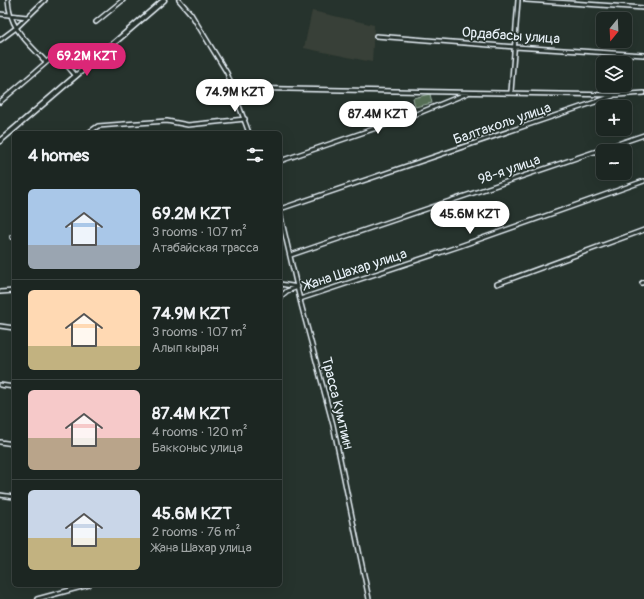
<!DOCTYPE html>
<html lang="en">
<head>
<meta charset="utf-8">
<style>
	:root { --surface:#1c2622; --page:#29322f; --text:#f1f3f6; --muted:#a0a5a5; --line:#3a4340; --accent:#db2777 }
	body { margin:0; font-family:Pangolin,sans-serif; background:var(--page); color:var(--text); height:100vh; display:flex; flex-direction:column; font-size:15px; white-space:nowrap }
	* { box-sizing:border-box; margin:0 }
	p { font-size:13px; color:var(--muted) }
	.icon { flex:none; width:22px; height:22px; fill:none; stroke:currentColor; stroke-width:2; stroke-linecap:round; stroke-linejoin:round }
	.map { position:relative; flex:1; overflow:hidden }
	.drawer { position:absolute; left:12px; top:131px; width:270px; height:456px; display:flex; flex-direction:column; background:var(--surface); border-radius:6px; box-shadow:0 4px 16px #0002,0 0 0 1px var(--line) }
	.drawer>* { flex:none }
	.needle { width:26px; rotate:198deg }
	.fabs { position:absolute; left:596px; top:12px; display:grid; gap:8px }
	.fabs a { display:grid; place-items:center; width:36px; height:36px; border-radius:6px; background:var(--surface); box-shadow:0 4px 16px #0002,0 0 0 1px var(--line); font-size:20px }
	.price { position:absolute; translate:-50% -34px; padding:0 9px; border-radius:14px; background:#fff; color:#222; font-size:13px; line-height:26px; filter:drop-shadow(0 1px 2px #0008) }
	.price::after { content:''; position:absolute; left:50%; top:24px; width:12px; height:9px; margin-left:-6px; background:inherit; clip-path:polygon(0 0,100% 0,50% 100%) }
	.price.active { background:var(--accent); color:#fff }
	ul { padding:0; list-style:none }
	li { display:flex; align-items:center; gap:12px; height:100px; padding:0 16px }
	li+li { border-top:1px solid var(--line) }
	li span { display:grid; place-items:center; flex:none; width:112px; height:80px; border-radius:6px; color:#555 }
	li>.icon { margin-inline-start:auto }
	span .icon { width:48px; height:48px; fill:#fffc; stroke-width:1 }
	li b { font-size:17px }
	h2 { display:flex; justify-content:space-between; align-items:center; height:48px; padding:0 16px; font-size:17px }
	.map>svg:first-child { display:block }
</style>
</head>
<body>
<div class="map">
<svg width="644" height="599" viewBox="0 0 644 599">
	<rect width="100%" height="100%" fill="#26332d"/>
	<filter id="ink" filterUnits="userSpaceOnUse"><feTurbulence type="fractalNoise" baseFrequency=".025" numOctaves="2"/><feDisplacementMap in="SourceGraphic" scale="8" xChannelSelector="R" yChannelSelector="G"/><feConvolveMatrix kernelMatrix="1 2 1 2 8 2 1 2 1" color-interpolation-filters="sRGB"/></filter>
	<g filter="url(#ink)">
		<path fill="#394037" d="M 312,11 L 374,25 L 372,62 L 304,48 Z"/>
		<path fill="#546e55" stroke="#9eb0a6" d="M 430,94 L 432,103 L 415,107 L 413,98 Z"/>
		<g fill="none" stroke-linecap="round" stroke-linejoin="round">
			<g stroke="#e8f1f8" stroke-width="6">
				<path id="minor" d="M 8,0 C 10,30 28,42 46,62
					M 179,0 L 191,14 L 227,73 L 249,133
					M 526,0 L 644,8
					M 0,14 L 27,17
					M 96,22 L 123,0
					M 376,36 L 515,47 L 644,55
					M 0,40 L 16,28 L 45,0
					M 233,88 L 617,95 L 644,93
					M 511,92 L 518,0
					M 0,102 L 55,55 L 59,56 L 76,76
					M 88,133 L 98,126 L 124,124 L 167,121 L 188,125 L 245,119
					M 280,161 L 414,115 L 468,93
					M 280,209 L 613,96
					M 280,213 L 301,304 L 333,425 L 369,599
					M 12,237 L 14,237
					M 291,255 L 644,135
					M 642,283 L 644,282
					M 280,284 L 298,287
					M 497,284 L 644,230
					M 0,292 L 14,291
					M 280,297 L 287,291 L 298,287
					M 300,299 L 460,246 L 644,181
					M 0,326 L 14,328
					M 0,385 L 14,387
					M 0,442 L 14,444
					M 0,495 L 14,497
					M 37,599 L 89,585"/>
			</g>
			<g stroke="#e8f1f8" stroke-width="7">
				<path id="major" d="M 0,141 L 164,0"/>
			</g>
			<use href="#minor" stroke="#26332d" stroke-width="3"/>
			<use href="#major" stroke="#26332d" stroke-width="4"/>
		</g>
	</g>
	<g text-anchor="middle" stroke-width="3.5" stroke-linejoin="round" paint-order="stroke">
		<g font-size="14" fill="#e8f1f8" stroke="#26332d">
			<text transform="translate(511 35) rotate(4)" y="5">Ордабасы улица</text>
			<text transform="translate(502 123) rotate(-19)" y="5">Балтаколь улица</text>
			<text transform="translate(509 169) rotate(-19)" y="5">98-я улица</text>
			<text transform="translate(355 269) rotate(-18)" y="5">Жана Шахар улица</text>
			<text transform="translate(338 403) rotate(76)" y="5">Трасса Кумтиин</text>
		</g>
	</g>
</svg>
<div class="fabs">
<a><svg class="needle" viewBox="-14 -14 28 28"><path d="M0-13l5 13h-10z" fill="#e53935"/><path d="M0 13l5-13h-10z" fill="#a0a5a5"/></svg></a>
<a><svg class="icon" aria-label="layers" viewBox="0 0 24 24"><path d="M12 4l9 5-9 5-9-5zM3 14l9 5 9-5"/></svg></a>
<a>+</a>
<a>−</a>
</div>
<b class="price active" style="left:87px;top:77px">69.2M KZT</b>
<b class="price" style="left:235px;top:113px">74.9M KZT</b>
<b class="price" style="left:378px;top:135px">87.4M KZT</b>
<b class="price" style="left:470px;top:235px">45.6M KZT</b>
<section class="drawer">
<h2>4 homes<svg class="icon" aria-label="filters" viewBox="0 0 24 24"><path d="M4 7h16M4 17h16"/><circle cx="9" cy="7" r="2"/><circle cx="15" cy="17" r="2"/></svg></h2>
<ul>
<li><span style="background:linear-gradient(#a9c7e8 70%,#9aa5b1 0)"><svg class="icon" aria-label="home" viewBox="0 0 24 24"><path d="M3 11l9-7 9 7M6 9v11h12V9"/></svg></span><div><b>69.2M KZT</b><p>3 rooms · 107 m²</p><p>Атабайская трасса</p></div></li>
<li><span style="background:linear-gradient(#ffd9b3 70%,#c2b280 0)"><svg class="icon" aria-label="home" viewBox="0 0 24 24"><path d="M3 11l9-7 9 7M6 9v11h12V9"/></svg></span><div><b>74.9M KZT</b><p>3 rooms · 107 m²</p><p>Алып кыран</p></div></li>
<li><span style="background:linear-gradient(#f6c9c9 60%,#b9a48a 0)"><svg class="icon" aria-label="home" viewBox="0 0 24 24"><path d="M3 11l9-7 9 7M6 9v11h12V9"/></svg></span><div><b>87.4M KZT</b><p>4 rooms · 120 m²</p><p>Бакконыс улица</p></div></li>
<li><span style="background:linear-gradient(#c9d6e8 60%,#c2b280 0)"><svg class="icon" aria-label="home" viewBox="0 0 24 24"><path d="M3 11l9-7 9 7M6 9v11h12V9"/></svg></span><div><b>45.6M KZT</b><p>2 rooms · 76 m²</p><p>Жана Шахар улица</p></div></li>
</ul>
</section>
</div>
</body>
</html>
